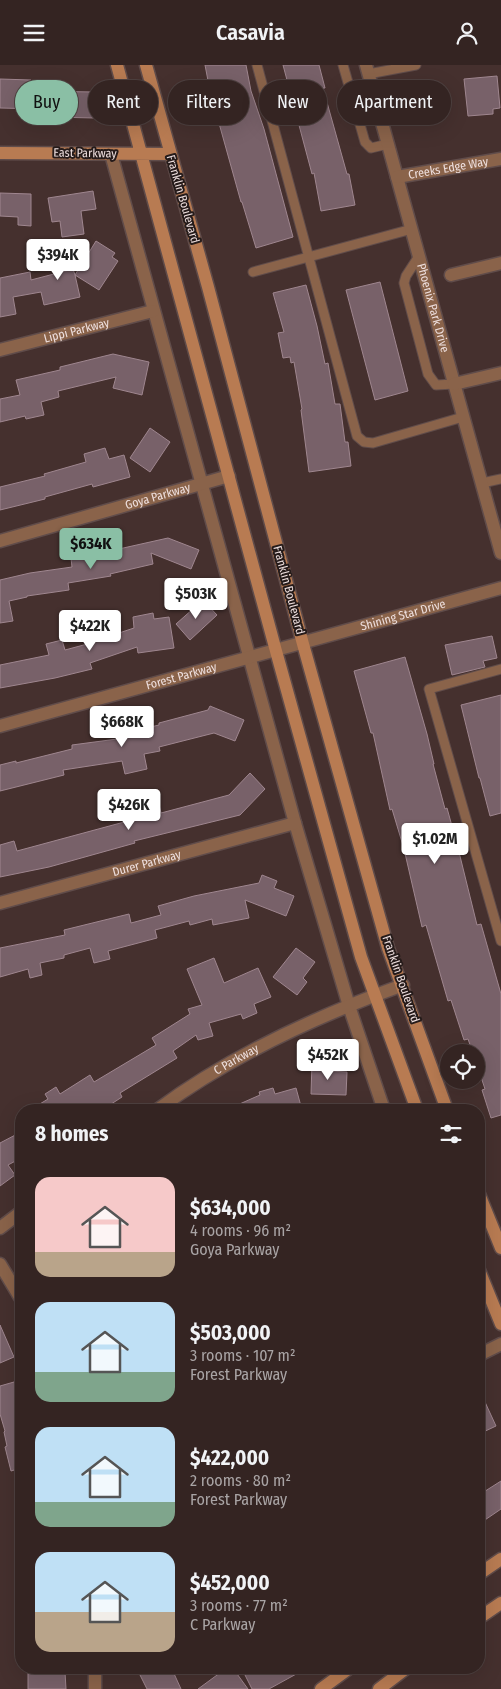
<!DOCTYPE html>
<html lang="en">
<head>
<meta charset="utf-8">
<style>
	:root { --surface:#342422; --page:#3f302f; --text:#f1f3f6; --muted:#a9a4a5; --line:#4e4140; --accent:#8abfa5 }
	body { margin:0; font-family:"Fira Sans Condensed",sans-serif; background:var(--page); color:var(--text); height:100vh; display:flex; flex-direction:column; font-size:19px; white-space:nowrap }
	* { box-sizing:border-box; margin:0 }
	p { font-size:16px; color:var(--muted) }
	.icon { flex:none; width:28px; height:28px; fill:none; stroke:currentColor; stroke-width:2; stroke-linecap:round; stroke-linejoin:round }
	.map { position:relative; flex:1; overflow:hidden }
	.sheet { position:absolute; left:15px; top:1039px; width:470px; height:570px; display:flex; flex-direction:column; background:var(--surface); border-radius:20px; box-shadow:0 5px 20px #0002,0 0 0 1px var(--line) }
	.sheet>* { flex:none }
	.hud { position:absolute; left:15px; top:15px; width:471px; height:45px; display:flex; gap:10px }
	.controls { position:absolute; left:440px; top:979px; display:grid; gap:10px }
	.controls a { display:grid; place-items:center; width:45px; height:45px; border-radius:50%; background:var(--surface); box-shadow:0 5px 20px #0002,0 0 0 1px var(--line); font-size:25px }
	.price { position:absolute; translate:-50% -42px; padding:0 11px; border-radius:5px; background:#fff; color:#222; font-size:16px; line-height:32px; filter:drop-shadow(0 1px 2px #0008) }
	.price::after { content:''; position:absolute; left:50%; top:30px; width:15px; height:11px; margin-left:-8px; background:inherit; clip-path:polygon(0 0,100% 0,50% 100%) }
	.price.current { background:var(--accent); color:#111 }
	ul { padding:0; list-style:none }
	li { display:flex; align-items:center; gap:15px; height:125px; padding:0 20px }
	li span { display:grid; place-items:center; flex:none; width:140px; height:100px; border-radius:15px; color:#555 }
	li>.icon { margin-inline-start:auto }
	span .icon { width:60px; height:60px; fill:#fffc; stroke-width:1 }
	li b { font-size:21px }
	h2 { display:flex; justify-content:space-between; align-items:center; height:60px; padding:0 20px; font-size:21px }
	.chip { padding:0 18px; border-radius:22px; background:var(--surface); box-shadow:0 5px 20px #0002,0 0 0 1px var(--line); font-size:18px; line-height:45px }
	.chip.current { background:var(--accent); color:#111 }
	header { display:flex; justify-content:space-between; align-items:center; height:65px; padding:0 20px; background:var(--surface); font-size:22px; font-weight:600 }
	.map>svg:first-child { display:block }
</style>
</head>
<body>
<header><svg class="icon" aria-label="menu" viewBox="0 0 24 24"><path d="M4 6h16M4 12h16M4 18h16"/></svg>Casavia<svg class="icon" aria-label="person" viewBox="0 0 24 24"><circle cx="12" cy="8" r="4"/><path d="M4 21q1-7 8-7t8 7"/></svg></header>
<div class="map">
<svg width="501" height="1624" viewBox="0 0 501 1624">
	<rect width="100%" height="100%" fill="#45302e"/>
	<path fill="#786169" stroke="#9f868f" d="M 205,0 L 246,0 L 251,26 L 264,64 L 293,172 L 256,183 L 242,137 L 241,137 L 210,26 Z
		M 283,0 L 319,0 L 325,23 L 323,23 L 347,109 L 349,109 L 355,140 L 321,146 L 314,108 L 312,109 Z
		M 497,11 L 500,43 L 493,44 L 493,49 L 468,51 L 464,14 Z
		M 0,14 L 31,15 L 30,26 L 95,27 L 95,53 L 50,52 L 50,50 L 40,50 L 40,44 L 0,43 Z
		M 93,126 L 96,144 L 81,146 L 84,169 L 62,172 L 60,156 L 52,157 L 48,133 Z
		M 0,128 L 31,129 L 31,161 L 18,160 L 18,152 L 0,151 Z
		M 96,176 L 115,188 L 112,192 L 118,196 L 99,225 L 75,210 L 80,232 L 44,240 L 41,227 L 13,232 L 16,249 L 0,252 L 0,213 L 30,207 L 31,215 L 73,204 L 75,210 Z
		M 380,217 L 408,326 L 375,335 L 346,225 Z
		M 306,220 L 317,261 L 325,299 L 328,298 L 335,339 L 340,339 L 345,377 L 348,377 L 351,401 L 309,407 L 301,345 L 302,344 L 294,297 L 291,298 L 290,292 L 283,293 L 278,268 L 284,267 L 273,228 Z
		M 113,289 L 149,297 L 142,330 L 113,323 L 116,312 L 58,326 L 59,332 L 41,337 L 44,350 L 26,354 L 25,351 L 0,357 L 0,334 L 20,330 L 16,315 L 60,305 L 60,302 Z
		M 150,363 L 170,377 L 150,407 L 130,393 Z
		M 105,383 L 109,394 L 124,390 L 130,412 L 93,422 L 92,419 L 45,432 L 45,434 L 0,445 L 0,422 L 45,411 L 44,409 L 86,397 L 84,389 Z
		M 168,473 L 199,485 L 191,504 L 151,488 L 153,499 L 110,509 L 111,511 L 68,518 L 69,525 L 27,531 L 27,532 L 9,536 L 13,556 L 0,558 L 0,515 L 30,508 L 72,502 L 71,493 L 101,488 Z
		M 203,535 L 217,550 L 190,575 L 176,559 Z
		M 153,548 L 154,554 L 169,552 L 174,583 L 138,588 L 137,582 L 90,598 L 92,604 L 55,613 L 0,623 L 0,600 L 49,590 L 46,579 L 62,575 L 65,585 L 91,578 L 87,566 L 103,561 L 107,572 L 134,563 L 133,552 Z
		M 492,571 L 497,593 L 483,596 L 485,602 L 452,610 L 445,580 Z
		M 405,592 L 427,669 L 434,699 L 433,699 L 445,744 L 447,743 L 458,783 L 477,860 L 481,859 L 501,929 L 501,1050 L 491,1053 L 482,1025 L 485,1024 L 476,997 L 476,988 L 473,988 L 468,974 L 464,975 L 451,935 L 448,936 L 426,860 L 422,862 L 404,784 L 392,744 L 390,745 L 373,668 L 371,668 L 354,606 Z
		M 501,630 L 501,748 L 490,751 L 480,713 L 479,713 L 461,640 Z
		M 210,641 L 244,655 L 235,676 L 214,668 L 159,682 L 160,686 L 144,689 L 147,704 L 125,709 L 122,696 L 63,705 L 64,710 L 0,726 L 0,700 L 16,696 L 16,698 L 72,684 L 72,680 L 117,674 L 116,670 L 159,660 L 159,658 L 208,645 Z
		M 250,708 L 265,724 L 240,750 L 134,776 L 135,778 L 49,802 L 0,812 L 0,780 L 14,776 L 17,786 L 139,753 L 136,742 L 158,736 L 161,748 L 229,730 Z
		M 262,810 L 277,816 L 274,823 L 294,831 L 286,851 L 245,835 L 249,853 L 213,860 L 212,854 L 190,860 L 189,856 L 155,865 L 157,873 L 108,886 L 110,894 L 94,898 L 90,883 L 64,890 L 64,893 L 40,898 L 42,910 L 30,913 L 28,904 L 0,912 L 0,883 L 65,870 L 64,865 L 129,849 L 131,858 L 161,850 L 158,841 L 194,831 L 259,818 Z
		M 296,883 L 315,897 L 303,913 L 307,917 L 297,930 L 273,912 Z
		M 214,893 L 224,918 L 258,903 L 271,932 L 254,939 L 257,948 L 243,954 L 241,949 L 209,958 L 213,971 L 198,975 L 196,970 L 173,986 L 177,993 L 120,1028 L 122,1032 L 102,1045 L 30,1045 L 48,1034 L 45,1029 L 56,1022 L 60,1029 L 90,1010 L 94,1017 L 156,980 L 152,973 L 190,949 L 188,944 L 202,940 L 187,904 Z
		M 312,998 L 329,999 L 329,1006 L 347,1007 L 346,1030 L 311,1029 Z
		M 273,1023 L 275,1029 L 296,1023 L 302,1045 L 226,1045 L 260,1030 L 259,1027 Z
		M 21,1067 L 21,1093 L 8,1100 L 15,1110 L 0,1121 L 0,1078 Z
		M 0,1260 L 14,1292 L 0,1298 Z
		M 21,1315 L 21,1403 L 11,1406 L 5,1382 L 7,1381 L 4,1367 L 5,1366 L 0,1349 L 0,1321 Z
		M 479,1324 L 496,1361 L 479,1369 Z
		M 501,1416 L 501,1444 L 479,1459 L 479,1430 Z
		M 28,1602 L 47,1602 L 47,1607 L 65,1607 L 66,1624 L 28,1624 Z
		M 146,1602 L 171,1602 L 181,1624 L 147,1624 L 138,1606 Z
		M 228,1602 L 232,1602 L 248,1624 L 198,1624 Z
		M 259,1602 L 309,1602 L 269,1624 L 252,1624 L 245,1610 Z"/>
	<g fill="none" stroke-linecap="round" stroke-linejoin="round">
		<g stroke="#604c4a" stroke-width="11">
			<path id="lane" d="M 257,0 L 357,371 L 364,377 L 373,378 L 463,352
				M 343,0 L 365,77 L 371,83 L 388,79
				M 368,9 L 416,0
				M 419,191 L 406,211 L 404,218 L 428,309 L 436,320 L 454,319
				M 253,207 L 412,164
				M 482,418 L 501,414
				M 501,604 L 429,624 L 501,876"/>
		</g>
		<g stroke="#604c4a" stroke-width="15">
			<g id="street">
				<path id="s1" d="M 366,0 L 501,488"/>
				<path d="M 111,89 L 295,758 L 349,941 L 384,1045"/>
				<path id="s2" d="M 397,112 L 501,94"/>
				<path d="M 451,210 L 501,198"/>
				<path id="s3" d="M 0,285 L 153,246"/>
				<path d="M 454,319 L 501,308"/>
				<path id="s4" d="M 0,476 L 229,411"/>
				<path id="s5" d="M 0,661 L 501,523"/>
				<path id="s6" d="M 0,838 L 295,758"/>
				<path id="s7" d="M 157,1045 C 231,990 317,951 403,920"/>
				<path d="M 0,1163 L 21,1147"/>
				<path d="M 0,1199 L 21,1234"/>
				<path d="M 479,1290 L 501,1279"/>
				<path d="M 95,1602 L 95,1624"/>
			</g>
		</g>
		<g stroke="#604c4a" stroke-width="15">
			<path id="secondary" d="M 117,0 L 276,586 L 361,892 L 417,1045
				M 146,0 L 208,222 L 303,579 L 388,883 L 447,1045
				M 0,88 L 171,89
				M 479,1129 L 501,1183
				M 479,1205 L 501,1259
				M 479,1509 L 501,1494
				M 479,1553 L 501,1538
				M 321,1624 L 351,1602
				M 379,1624 L 408,1602"/>
		</g>
		<use href="#lane" stroke="#8a634a" stroke-width="9"/>
		<use href="#street" stroke="#8a634a" stroke-width="12"/>
		<use href="#secondary" stroke="#b87b52" stroke-width="12"/>
	</g>
	<g text-anchor="middle" stroke-width="4" stroke-linejoin="round" paint-order="stroke">
		<g font-size="12" fill="#eedfde" stroke="#251b1a">
			<text transform="translate(85 88) rotate(1)" y="4">East Parkway</text>
			<text dy="4" stroke="none"><textPath href="#s2" startOffset="52">Creeks Edge Way</textPath></text>
			<text transform="translate(183 134) rotate(74)" y="4">Franklin Boulevard</text>
			<text dy="4" stroke="none"><textPath href="#s1" startOffset="252">Phoenix Park Drive</textPath></text>
			<text dy="4" stroke="none"><textPath href="#s3" startOffset="79">Lippi Parkway</textPath></text>
			<text dy="4" stroke="none"><textPath href="#s4" startOffset="164">Goya Parkway</textPath></text>
			<text transform="translate(289 525) rotate(75)" y="4">Franklin Boulevard</text>
			<text dy="4" stroke="none"><textPath href="#s5" startOffset="418">Shining Star Drive</textPath></text>
			<text dy="4" stroke="none"><textPath href="#s5" startOffset="188">Forest Parkway</textPath></text>
			<text dy="4" stroke="none"><textPath href="#s6" startOffset="152">Durer Parkway</textPath></text>
			<text transform="translate(401 914) rotate(71)" y="4">Franklin Boulevard</text>
			<text dy="4" stroke="none"><textPath href="#s7" startOffset="94">C Parkway</textPath></text>
		</g>
	</g>
</svg>
<div class="controls">
<a><svg class="icon" aria-label="locate" viewBox="0 0 24 24"><circle cx="12" cy="12" r="6"/><path d="M12 2v4M12 18v4M2 12h4M18 12h4"/></svg></a>
</div>
<b class="price" style="left:58px;top:216px">$394K</b>
<b class="price current" style="left:91px;top:505px">$634K</b>
<b class="price" style="left:196px;top:555px">$503K</b>
<b class="price" style="left:90px;top:587px">$422K</b>
<b class="price" style="left:122px;top:683px">$668K</b>
<b class="price" style="left:129px;top:766px">$426K</b>
<b class="price" style="left:435px;top:800px">$1.02M</b>
<b class="price" style="left:328px;top:1016px">$452K</b>
<div class="hud">
<a class="chip current">Buy</a>
<a class="chip">Rent</a>
<a class="chip">Filters</a>
<a class="chip">New</a>
<a class="chip">Apartment</a>
</div>
<section class="sheet">
<h2>8 homes<svg class="icon" aria-label="filters" viewBox="0 0 24 24"><path d="M4 7h16M4 17h16"/><circle cx="9" cy="7" r="2"/><circle cx="15" cy="17" r="2"/></svg></h2>
<ul>
<li><span style="background:linear-gradient(#f6c9c9 75%,#b9a48a 0)"><svg class="icon" aria-label="home" viewBox="0 0 24 24"><path d="M3 11l9-7 9 7M6 9v11h12V9"/></svg></span><div><b>$634,000</b><p>4 rooms · 96 m²</p><p>Goya Parkway</p></div></li>
<li><span style="background:linear-gradient(#bfe0f5 70%,#7fa58c 0)"><svg class="icon" aria-label="home" viewBox="0 0 24 24"><path d="M3 11l9-7 9 7M6 9v11h12V9"/></svg></span><div><b>$503,000</b><p>3 rooms · 107 m²</p><p>Forest Parkway</p></div></li>
<li><span style="background:linear-gradient(#bfe0f5 75%,#7fa58c 0)"><svg class="icon" aria-label="home" viewBox="0 0 24 24"><path d="M3 11l9-7 9 7M6 9v11h12V9"/></svg></span><div><b>$422,000</b><p>2 rooms · 80 m²</p><p>Forest Parkway</p></div></li>
<li><span style="background:linear-gradient(#bfe0f5 60%,#b9a48a 0)"><svg class="icon" aria-label="home" viewBox="0 0 24 24"><path d="M3 11l9-7 9 7M6 9v11h12V9"/></svg></span><div><b>$452,000</b><p>3 rooms · 77 m²</p><p>C Parkway</p></div></li>
</ul>
</section>
</div>
</body>
</html>
